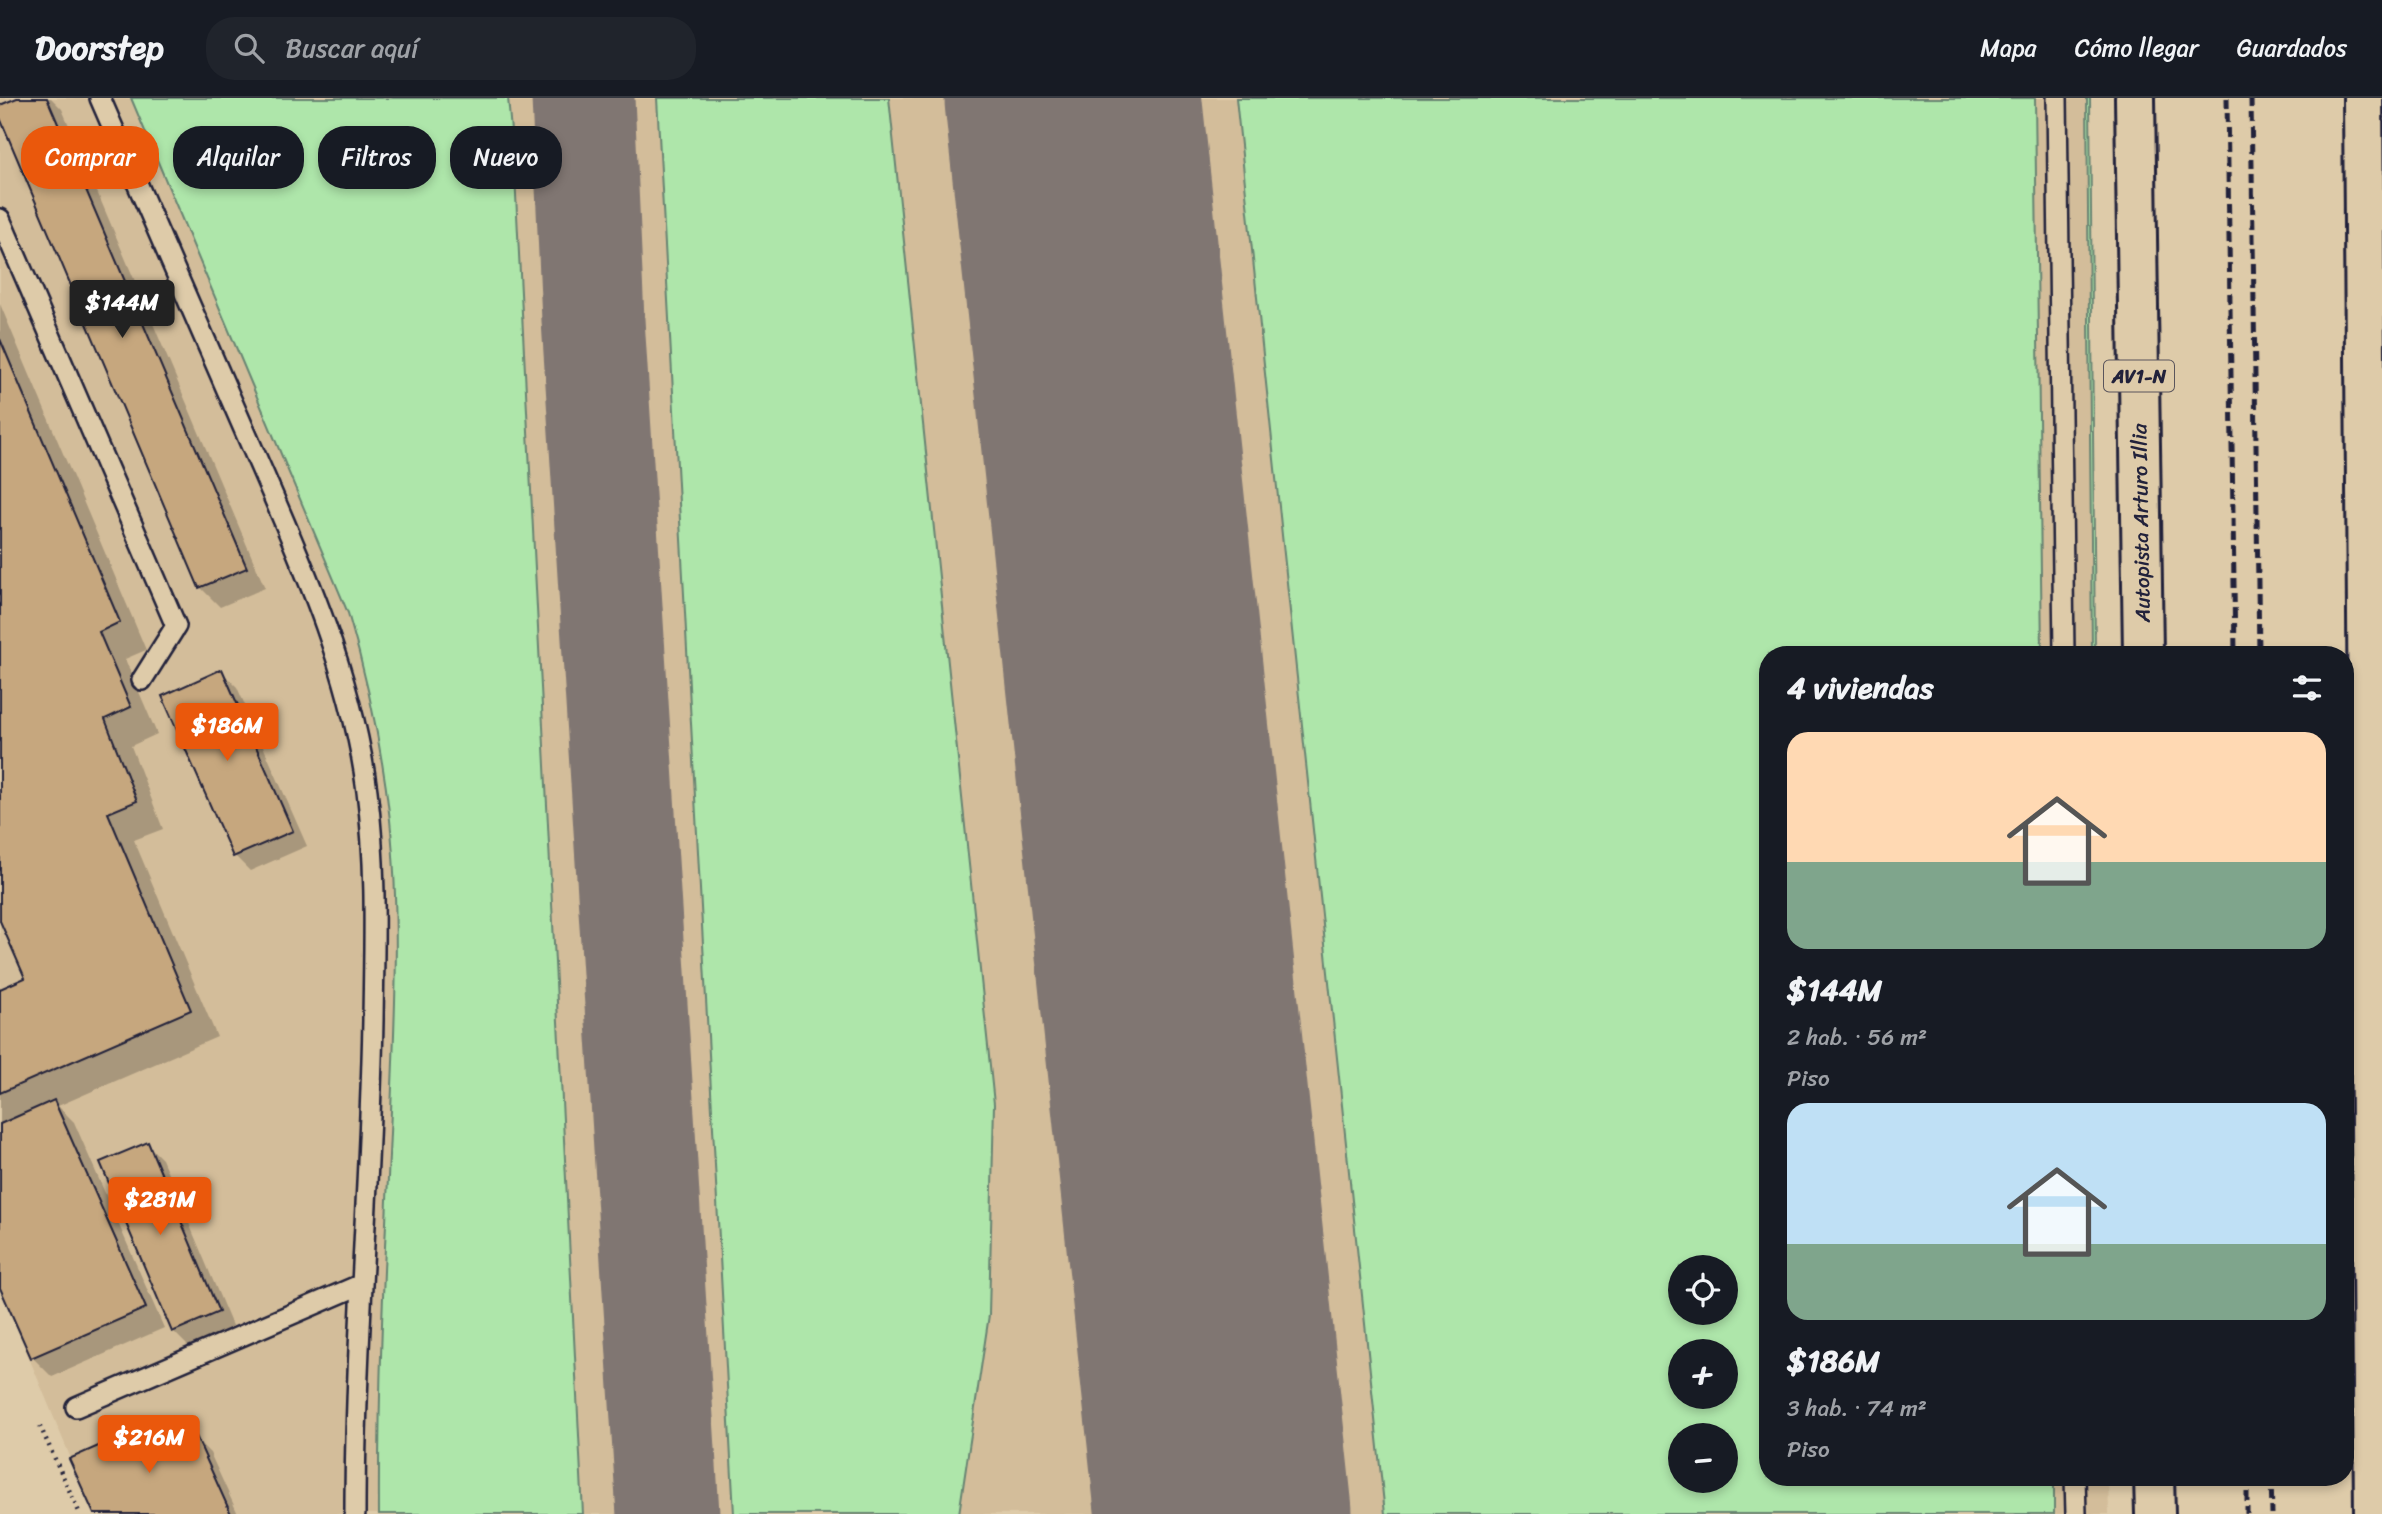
<!DOCTYPE html>
<html lang="es">
<head>
<meta charset="utf-8">
<style>
	:root { --surface:#171b24; --page:#20242c; --text:#f1f3f6; --muted:#9ea1a6; --line:#363941; --accent:#ea580c }
	body { margin:0; font-family:Sriracha,sans-serif; background:var(--page); color:var(--text); height:100vh; display:flex; flex-direction:column; font-size:26px; white-space:nowrap }
	* { box-sizing:border-box; margin:0 }
	p { font-size:23px; color:var(--muted) }
	.icon { flex:none; width:38px; height:38px; fill:none; stroke:currentColor; stroke-width:2; stroke-linecap:round; stroke-linejoin:round }
	.map { position:relative; flex:1; overflow:hidden }
	.sheet { position:absolute; left:1759px; top:548px; width:595px; height:840px; display:flex; flex-direction:column; background:var(--surface); border-radius:28px; box-shadow:0 4px 10px #0003 }
	.sheet>* { flex:none }
	.banner { position:absolute; left:21px; top:28px; width:665px; height:63px; display:flex; gap:14px }
	.buttons { position:absolute; left:1668px; top:1157px; display:grid; gap:14px }
	.buttons a { display:grid; place-items:center; width:70px; height:70px; border-radius:50%; background:var(--surface); box-shadow:0 4px 10px #0003; font-size:35px }
	.price { position:absolute; translate:-50% -60px; padding:0 16px; border-radius:7px; background:var(--accent); color:#fff; font-size:23px; line-height:46px; filter:drop-shadow(0 2px 4px #0008) }
	.price::after { content:''; position:absolute; left:50%; top:42px; width:21px; height:16px; margin-left:-10px; background:inherit; clip-path:polygon(0 0,100% 0,50% 100%) }
	.price.active { background:#222; color:#fff }
	ul { padding:0; list-style:none }
	li { display:grid; align-content:center; gap:14px; height:371px; padding:0 28px }
	li span { display:grid; place-items:center; height:217px; border-radius:21px; color:#555 }
	li>.icon { margin-inline-start:auto }
	span .icon { width:126px; height:126px; fill:#fffc; stroke-width:1 }
	li b { font-size:30px }
	h2 { display:flex; justify-content:space-between; align-items:center; height:84px; padding:0 28px; font-size:30px }
	.chip { padding:0 24px; border-radius:28px; background:var(--surface); box-shadow:0 4px 10px #0003; font-size:24px; line-height:63px }
	.chip.active { background:var(--accent); color:#fff }
	header { display:flex; align-items:center; gap:42px; box-sizing:border-box; height:98px; padding:0 35px; background:var(--surface); border-bottom:2px solid var(--line) }
	header strong { font-size:33px }
	nav { display:flex; gap:38px; margin-inline-start:auto; font-size:24px }
	.search { width:490px; height:63px; background:var(--page); display:flex; align-items:center; gap:18px; box-sizing:border-box; padding:0 24px; border-radius:28px; color:var(--muted); font-size:26px }
	.map>svg:first-child { display:block }
</style>
</head>
<body>
<header>
<strong>Doorstep</strong>
<div class="search"><svg class="icon" aria-label="search" viewBox="0 0 24 24"><circle cx="10" cy="10" r="6"/><path d="M15 15l6 6"/></svg>Buscar aquí</div>
<nav><a>Mapa</a><a>Cómo llegar</a><a>Guardados</a></nav>
</header>
<div class="map">
<svg width="2382" height="1416" viewBox="0 0 2382 1416">
	<rect width="100%" height="100%" fill="#decba9"/>
	<filter id="ink" filterUnits="userSpaceOnUse"><feTurbulence type="fractalNoise" baseFrequency=".0143" numOctaves="2"/><feDisplacementMap in="SourceGraphic" scale="14" xChannelSelector="R" yChannelSelector="G"/><feConvolveMatrix kernelMatrix="1 2 1 2 8 2 1 2 1" color-interpolation-filters="sRGB"/></filter>
	<g filter="url(#ink)">
		<path fill="#d3bd9a" fill-rule="evenodd" d="M 0,0 L 2090,0 L 2095,556 L 1768,556 L 1768,1379 L 2108,1379 L 2109,1416 L 94,1416 L 0,1190 ZM 1680,1169 L 1726,1169 L 1726,1214 L 1680,1214 ZM 1680,1253 L 1726,1253 L 1726,1298 L 1680,1298 ZM 1680,1337 L 1726,1337 L 1726,1382 L 1680,1382 Z"/>
		<path fill="#aee6aa" stroke="#688472" stroke-width="2" fill-rule="evenodd" d="M 131,0 L 508,0 L 515,77 L 583,1416 L 379,1416 C 378,1282 385,1148 391,1013 C 395,917 400,818 390,722 C 382,651 368,583 348,515 Z
			M 657,0 L 889,0 L 994,1006 L 989,1217 L 959,1416 L 734,1416 Z
			M 1236,0 L 2035,0 L 2042,556 L 1768,556 L 1768,1379 L 2054,1379 L 2054,1416 L 1385,1416 ZM 1680,1169 L 1726,1169 L 1726,1214 L 1680,1214 ZM 1726,1253 L 1726,1298 L 1680,1298 L 1680,1253 ZM 1726,1337 L 1726,1382 L 1680,1382 L 1680,1337 Z
			M 2087,0 L 2090,0 L 2095,556 L 2092,556 Z"/>
		<path fill="#0003" d="M 22,0 L 51,0 L 62,11 L 265,490 L 220,509 L 200,489 L 0,16 L 0,9 Z
			M 0,206 L 146,552 L 125,561 L 157,636 L 131,648 L 163,731 L 134,742 L 217,939 L 58,1008 L 74,1024 L 164,1230 L 52,1279 L 32,1259 L 0,1185 L 0,893 L 27,881 L 0,818 Z
			M 222,574 L 237,589 L 307,748 L 250,773 L 235,758 Z
			M 147,1046 L 162,1061 L 233,1230 L 188,1248 L 173,1233 Z
			M 163,1321 L 178,1337 L 182,1346 L 195,1340 L 210,1355 L 238,1416 L 96,1416 Z"/>
		<g fill="none" stroke-linecap="round" stroke-linejoin="round">
			<path stroke="#807672" stroke-width="103" d="M 583,0 L 593,222 L 668,1416"/>
			<path stroke="#807672" stroke-width="257" d="M 1073,0 L 1224,1416"/>
		</g>
		<path fill="#c6a77e" stroke="#22223b" stroke-width="2" d="M 17,0 L 47,0 L 247,470 L 199,490 L 0,20 L 0,7 Z
			M 0,241 L 120,524 L 99,534 L 131,609 L 105,621 L 137,703 L 108,715 L 191,912 L 0,995 L 0,891 L 25,880 L 0,823 Z
			M 222,571 L 293,733 L 233,759 L 162,598 Z
			M 54,1002 L 146,1210 L 31,1260 L 0,1190 L 0,1026 Z
			M 148,1044 L 219,1214 L 172,1234 L 100,1064 Z
			M 164,1319 L 176,1347 L 196,1338 L 231,1416 L 94,1416 L 69,1361 Z"/>
		<g fill="none" stroke-linecap="round" stroke-linejoin="round">
			<g stroke="#22223b" stroke-width="24">
				<path id="service" d="M 100,0 C 149,113 198,226 247,338 C 297,453 351,568 367,693 C 377,770 374,845 373,922 C 370,1087 355,1251 355,1416
					M 2057,0 L 2064,556
					M 0,121 L 176,528 L 142,582
					M 76,1309 L 362,1186
					M 2075,1379 L 2076,1416"/>
			</g>
			<g stroke="#22223b" stroke-width="44">
				<path id="motorway" d="M 2135,0 L 2143,556
					M 2363,0 L 2374,1416
					M 2154,1379 L 2155,1416"/>
			</g>
			<path stroke="#22223b" stroke-width="4.5" stroke-dasharray="2 5" stroke-linecap="butt" d="M 40,1328 L 80,1416"/>
			<use href="#service" stroke="#decba9" stroke-width="19"/>
			<use href="#motorway" stroke="#decba9" stroke-width="38"/>
			<path stroke="#22223b" stroke-width="5" stroke-dasharray="10 5" stroke-linecap="butt" d="M 2227,0 L 2235,556
				M 2251,0 L 2259,556
				M 2247,1379 L 2247,1416
				M 2271,1379 L 2272,1416"/>
		</g>
	</g>
	<g text-anchor="middle" stroke-width="6" stroke-linejoin="round" paint-order="stroke">
		<rect fill="#decba9" stroke="#5a555c" stroke-width="2" x="2104" y="262.5" width="70" height="31" rx="5"/>
		<g font-size="19" font-weight="bold" fill="#22223b">
			<text x="2139" y="285">AV1-N</text>
		</g>
		<g font-size="21" fill="#22223b" stroke="#decba9">
			<text transform="translate(2141 425) rotate(-91)" y="7">Autopista Arturo Illia</text>
		</g>
	</g>
</svg>
<div class="buttons">
<a><svg class="icon" aria-label="locate" viewBox="0 0 24 24"><circle cx="12" cy="12" r="6"/><path d="M12 2v4M12 18v4M2 12h4M18 12h4"/></svg></a>
<a>+</a>
<a>−</a>
</div>
<b class="price active" style="left:122px;top:242px">$144M</b>
<b class="price" style="left:227px;top:665px">$186M</b>
<b class="price" style="left:160px;top:1139px">$281M</b>
<b class="price" style="left:149px;top:1377px">$216M</b>
<div class="banner">
<a class="chip active">Comprar</a>
<a class="chip">Alquilar</a>
<a class="chip">Filtros</a>
<a class="chip">Nuevo</a>
</div>
<section class="sheet">
<h2>4 viviendas<svg class="icon" aria-label="filters" viewBox="0 0 24 24"><path d="M4 7h16M4 17h16"/><circle cx="9" cy="7" r="2"/><circle cx="15" cy="17" r="2"/></svg></h2>
<ul>
<li><span style="background:linear-gradient(#ffd9b3 60%,#7fa58c 0)"><svg class="icon" aria-label="home" viewBox="0 0 24 24"><path d="M3 11l9-7 9 7M6 9v11h12V9"/></svg></span><div><b>$144M</b><p>2 hab. · 56 m²</p><p>Piso</p></div></li>
<li><span style="background:linear-gradient(#bfe0f5 65%,#7fa58c 0)"><svg class="icon" aria-label="home" viewBox="0 0 24 24"><path d="M3 11l9-7 9 7M6 9v11h12V9"/></svg></span><div><b>$186M</b><p>3 hab. · 74 m²</p><p>Piso</p></div></li>
</ul>
</section>
</div>
</body>
</html>
